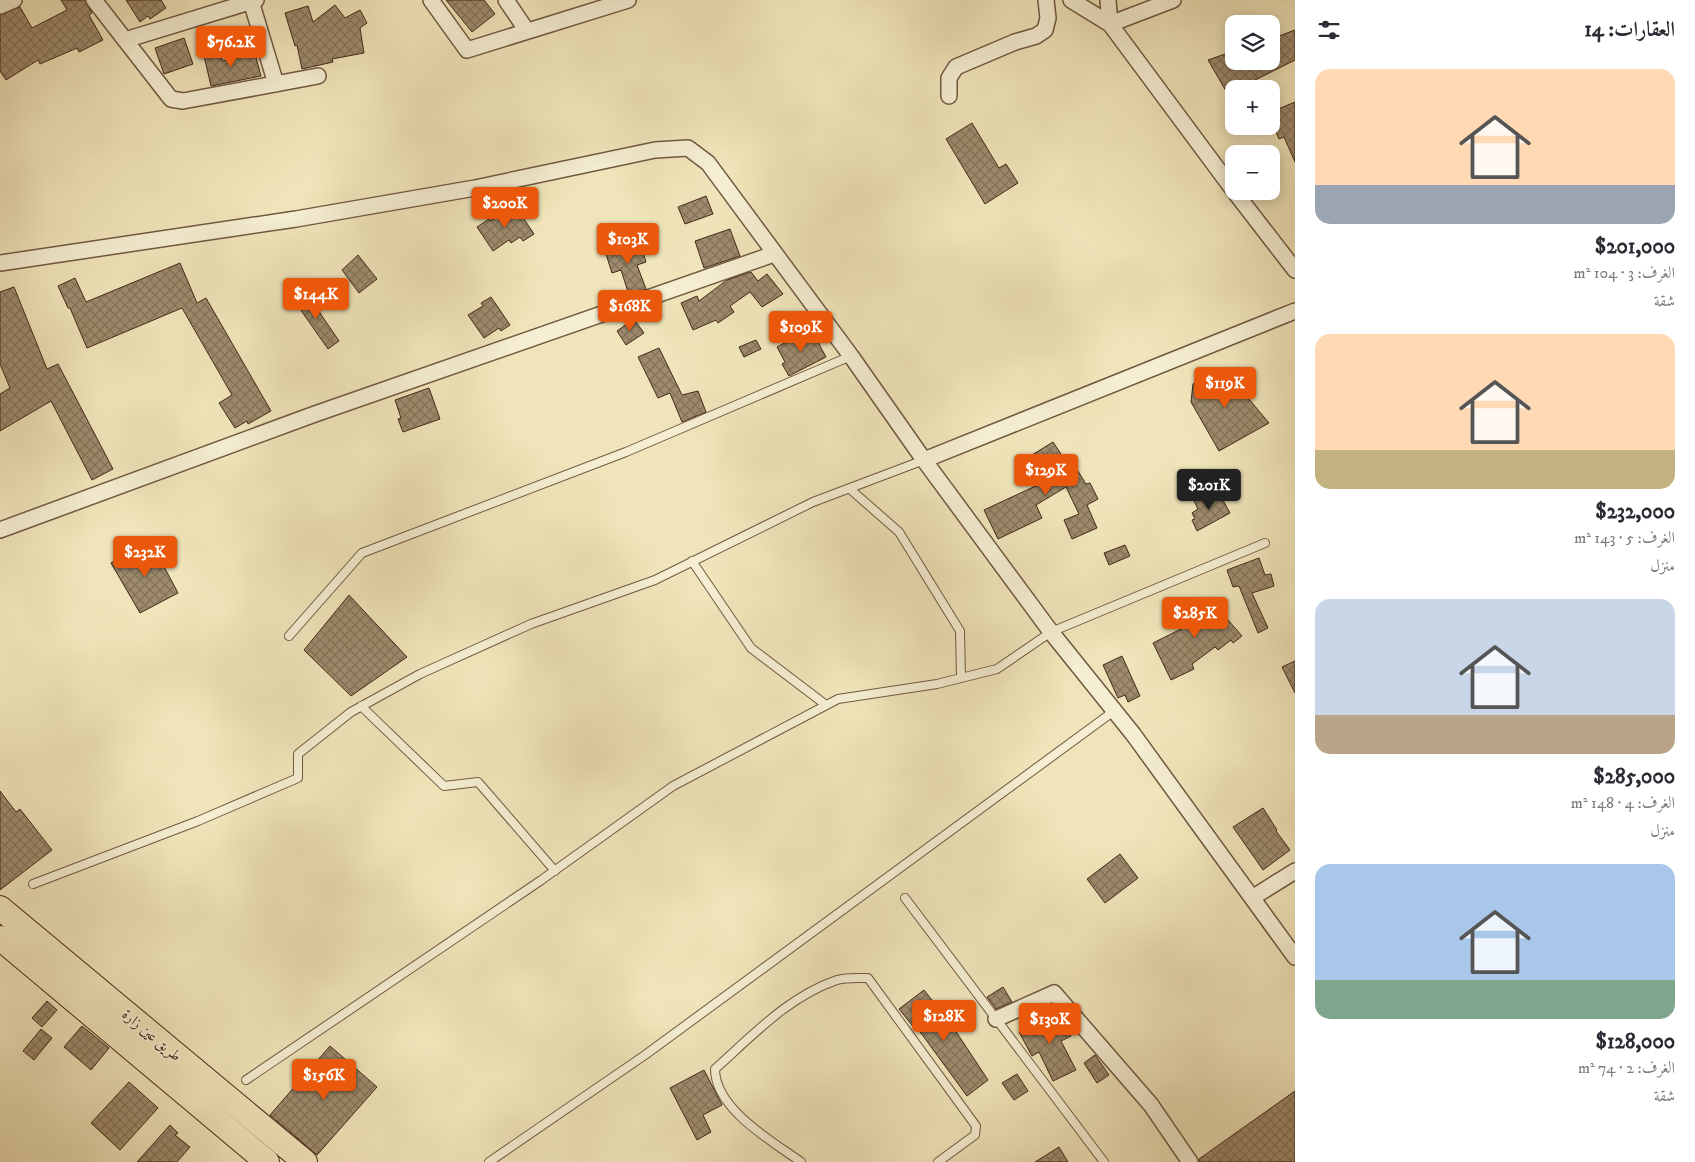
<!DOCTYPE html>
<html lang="ar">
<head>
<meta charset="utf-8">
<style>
	:root { --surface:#fff; --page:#f2f2f3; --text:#2b2b33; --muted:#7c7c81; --accent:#ea580c }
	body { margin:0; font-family:"IM FELL DW Pica",Amiri,serif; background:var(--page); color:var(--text); direction:rtl; height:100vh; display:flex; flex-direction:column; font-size:19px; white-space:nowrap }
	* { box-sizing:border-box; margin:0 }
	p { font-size:16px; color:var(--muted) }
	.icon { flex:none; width:28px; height:28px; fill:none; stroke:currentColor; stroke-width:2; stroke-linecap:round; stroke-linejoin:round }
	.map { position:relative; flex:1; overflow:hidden; direction:ltr }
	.panel { display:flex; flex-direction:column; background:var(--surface); width:400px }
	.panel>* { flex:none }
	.fabs { position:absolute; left:1225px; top:15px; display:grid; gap:10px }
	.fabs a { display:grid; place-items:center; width:55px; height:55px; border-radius:10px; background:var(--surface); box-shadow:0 2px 12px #0003; font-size:25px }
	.price { position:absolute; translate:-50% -42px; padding:0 11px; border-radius:5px; background:var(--accent); color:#fff; font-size:16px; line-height:32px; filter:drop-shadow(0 1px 2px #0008) }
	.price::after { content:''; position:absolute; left:50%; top:30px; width:15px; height:11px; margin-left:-8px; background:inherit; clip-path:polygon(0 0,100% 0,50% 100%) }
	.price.current { background:#222; color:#fff }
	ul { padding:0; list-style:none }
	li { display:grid; align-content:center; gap:10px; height:265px; padding:0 20px }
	li span { display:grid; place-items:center; height:155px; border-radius:15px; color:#555 }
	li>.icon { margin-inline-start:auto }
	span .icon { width:90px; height:90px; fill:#fffc; stroke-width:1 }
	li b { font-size:21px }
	h2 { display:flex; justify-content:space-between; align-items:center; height:60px; padding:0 20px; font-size:21px }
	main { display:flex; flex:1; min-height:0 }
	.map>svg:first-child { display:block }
</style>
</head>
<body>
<main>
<section class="panel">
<h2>العقارات: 14<svg class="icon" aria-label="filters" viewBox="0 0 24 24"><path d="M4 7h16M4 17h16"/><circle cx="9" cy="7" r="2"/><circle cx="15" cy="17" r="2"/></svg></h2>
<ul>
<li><span style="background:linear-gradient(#ffd9b3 75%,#9aa5b1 0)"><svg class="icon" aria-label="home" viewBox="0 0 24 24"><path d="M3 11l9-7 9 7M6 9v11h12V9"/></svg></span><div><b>$201,000</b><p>الغرف: 3 · 104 m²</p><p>شقة</p></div></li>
<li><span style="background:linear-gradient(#ffd9b3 75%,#c2b280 0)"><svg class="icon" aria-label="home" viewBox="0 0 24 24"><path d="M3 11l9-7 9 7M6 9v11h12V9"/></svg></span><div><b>$232,000</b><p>الغرف: 5 · 143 m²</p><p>منزل</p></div></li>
<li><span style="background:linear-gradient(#c9d6e8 75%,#b9a48a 0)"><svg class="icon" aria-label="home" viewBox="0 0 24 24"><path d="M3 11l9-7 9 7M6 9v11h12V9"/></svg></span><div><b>$285,000</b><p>الغرف: 4 · 148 m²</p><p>منزل</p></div></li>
<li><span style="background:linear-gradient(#a9c7e8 75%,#7fa58c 0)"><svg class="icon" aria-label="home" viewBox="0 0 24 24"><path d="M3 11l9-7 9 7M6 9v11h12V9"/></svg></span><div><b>$128,000</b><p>الغرف: 2 · 74 m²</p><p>شقة</p></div></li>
</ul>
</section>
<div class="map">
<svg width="1295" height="1162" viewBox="0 0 1295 1162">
	<defs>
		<pattern id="building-cross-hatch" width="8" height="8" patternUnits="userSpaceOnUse" patternTransform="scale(1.25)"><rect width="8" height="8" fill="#9e8b6d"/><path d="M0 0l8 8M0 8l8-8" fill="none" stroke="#837259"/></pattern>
	</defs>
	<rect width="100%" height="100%" fill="#f0e5ba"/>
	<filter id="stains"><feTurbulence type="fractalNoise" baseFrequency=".004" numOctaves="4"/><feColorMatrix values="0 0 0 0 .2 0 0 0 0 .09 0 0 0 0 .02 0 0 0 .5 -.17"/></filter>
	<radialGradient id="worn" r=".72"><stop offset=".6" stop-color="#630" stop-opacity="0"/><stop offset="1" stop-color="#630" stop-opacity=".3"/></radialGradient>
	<path fill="url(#building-cross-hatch)" stroke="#452919" d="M 61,0 L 85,0 L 92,13 L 89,15 L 103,40 L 79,52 L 77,48 L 40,64 L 38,60 L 6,80 L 0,71 L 0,15 L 20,7 L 32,28 L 67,10 Z
		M 126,0 L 161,0 L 166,8 L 150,19 L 148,16 L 140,22 Z
		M 446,0 L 484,0 L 495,14 L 472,32 Z
		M 335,5 L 345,18 L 360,10 L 367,23 L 360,28 L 364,53 L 332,59 L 333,62 L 302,69 L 297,45 L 295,46 L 285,13 L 308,6 L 313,22 Z
		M 1295,30 L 1295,60 L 1249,83 L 1226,91 L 1208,60 L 1228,53 L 1232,61 L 1271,61 L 1271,39 Z
		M 184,38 L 193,64 L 164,74 L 155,48 Z
		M 217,49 L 223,61 L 255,54 L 261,76 L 211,86 L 204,56 Z
		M 1295,102 L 1295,162 L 1284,137 L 1279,139 L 1271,119 L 1271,112 Z
		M 972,123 L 999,168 L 1006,164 L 1018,183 L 985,204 L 946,139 Z
		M 706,196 L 713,214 L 685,224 L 678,207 Z
		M 516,207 L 534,234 L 523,241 L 520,237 L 511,243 L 509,240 L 493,251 L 477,227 L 489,219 L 490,221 L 498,216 L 500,218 Z
		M 730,229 L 740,256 L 704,268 L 695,241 Z
		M 639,240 L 646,262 L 637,265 L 646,289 L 629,295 L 621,270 L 612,273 L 605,251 Z
		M 358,255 L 377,279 L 359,293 L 342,270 Z
		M 180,263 L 197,303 L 206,298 L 271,411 L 248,424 L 247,421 L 235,428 L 219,403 L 232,395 L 182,308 L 87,348 L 70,308 L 68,308 L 58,286 L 75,278 L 86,302 Z
		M 751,272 L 758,281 L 767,274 L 783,294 L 762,307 L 750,292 L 730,306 L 734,312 L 718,323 L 716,320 L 693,330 L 681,303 L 697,296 L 699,301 L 727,280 Z
		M 14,287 L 47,369 L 58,364 L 113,469 L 92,480 L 51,401 L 0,431 L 0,394 L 10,388 L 0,364 L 0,292 Z
		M 305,291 L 339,341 L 328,349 L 293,299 Z
		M 491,297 L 510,325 L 501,331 L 499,328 L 484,338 L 468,315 L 483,306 L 481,303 Z
		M 634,319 L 644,333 L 626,345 L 617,331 Z
		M 811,329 L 826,357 L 789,376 L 782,364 L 785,362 L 777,347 Z
		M 756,340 L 761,349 L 744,357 L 739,347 Z
		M 659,348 L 682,395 L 698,391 L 706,412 L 682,422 L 670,393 L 658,398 L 638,357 Z
		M 1223,368 L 1269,423 L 1219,451 L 1191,402 L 1193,384 L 1206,373 Z
		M 429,388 L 440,419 L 403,432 L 398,419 L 401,418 L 395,400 Z
		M 1053,442 L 1067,463 L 1071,460 L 1086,484 L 1090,483 L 1098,499 L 1087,505 L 1097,528 L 1072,539 L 1064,520 L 1079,514 L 1066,487 L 1036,505 L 1042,518 L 998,539 L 984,510 L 1042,483 L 1027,458 Z
		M 1219,493 L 1230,513 L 1197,531 L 1192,520 L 1195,519 L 1192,513 L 1198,509 L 1194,501 L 1205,495 L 1207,500 Z
		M 151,542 L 178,593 L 140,613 L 111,563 Z
		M 1125,545 L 1130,556 L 1109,565 L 1104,553 Z
		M 1259,558 L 1265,575 L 1271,574 L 1274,586 L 1252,593 L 1268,628 L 1258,633 L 1239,586 L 1233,587 L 1227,570 Z
		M 349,595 L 407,657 L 351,696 L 304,650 Z
		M 1208,597 L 1242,636 L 1233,643 L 1231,640 L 1218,650 L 1215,647 L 1192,664 L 1194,669 L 1171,680 L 1153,643 L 1187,626 L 1181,618 Z
		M 1122,656 L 1140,696 L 1128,702 L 1125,695 L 1118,698 L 1103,665 Z
		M 1295,661 L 1295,693 L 1282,667 Z
		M 0,791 L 16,812 L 20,809 L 52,850 L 0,890 Z
		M 1263,808 L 1277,830 L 1276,831 L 1290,850 L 1263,870 L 1233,827 Z
		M 1120,854 L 1138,878 L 1105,903 L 1087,879 Z
		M 1003,987 L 1012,1002 L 996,1009 L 987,997 Z
		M 924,990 L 951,1024 L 988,1080 L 967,1096 L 918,1029 L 916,1030 L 899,1009 Z
		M 47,1001 L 57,1010 L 42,1027 L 32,1018 Z
		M 1058,1012 L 1071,1036 L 1061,1041 L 1076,1070 L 1053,1081 L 1039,1052 L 1032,1056 L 1019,1032 Z
		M 82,1026 L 109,1048 L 91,1070 L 64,1047 Z
		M 41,1029 L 52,1038 L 34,1060 L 23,1051 Z
		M 330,1046 L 377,1087 L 317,1155 L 270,1115 Z
		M 1095,1055 L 1109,1075 L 1097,1083 L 1084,1063 Z
		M 704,1070 L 722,1105 L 703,1115 L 711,1132 L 697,1140 L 670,1088 Z
		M 1017,1074 L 1028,1091 L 1014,1100 L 1002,1083 Z
		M 129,1082 L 158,1108 L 120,1150 L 91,1123 Z
		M 1295,1091 L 1295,1162 L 1199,1162 L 1199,1159 Z
		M 170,1125 L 178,1133 L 175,1135 L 190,1147 L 177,1162 L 137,1162 Z
		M 1059,1147 L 1068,1162 L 1035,1162 Z"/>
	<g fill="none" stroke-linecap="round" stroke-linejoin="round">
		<g stroke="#705841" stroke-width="10">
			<path id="lane" d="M 850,489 L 899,532 L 960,631 L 961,678
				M 692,561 L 751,648 L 826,705
				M 289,636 L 362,553 L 626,452 L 851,356
				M 361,706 L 444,786 L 478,782 L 555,871
				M 33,884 L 198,821 L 298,778 L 298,754 L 351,712 L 420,674 L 531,624 L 655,580 L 813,502 L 924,460
				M 905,898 L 1104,1162
				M 246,1080 L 540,881 L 673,786 L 838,699 L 937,684 L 997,669 L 1051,632 L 1265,543
				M 489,1162 L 645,1055 L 1114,711
				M 801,1162 C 772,1141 715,1109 715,1069 C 752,1036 789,996 837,980 C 847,977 858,978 868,978 L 976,1126 L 975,1135 L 938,1162"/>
		</g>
		<g stroke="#705841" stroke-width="18">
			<path id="street" d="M 94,0 L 171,99 L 183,101 L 318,76
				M 431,0 L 467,50 L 628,0
				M 506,0 L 527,31
				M 1071,0 L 1110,24 L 1234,191
				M 1108,0 L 1110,24
				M 251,1 L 276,84
				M 0,6 L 14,0
				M 1110,24 L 1173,0
				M 125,40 L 256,0
				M 949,96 L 949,78 L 956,67 L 1015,42 L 1036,36 L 1045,30 L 1048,18 L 1046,0
				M 1234,191 L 1295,270
				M 0,263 L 296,219 L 475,188 L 655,150 L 688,148 L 708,163 L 851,356 L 924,460 L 1051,632 L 1133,734 L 1295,957
				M 924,460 L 1295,311
				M 0,530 L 315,414 L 774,254
				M 1252,898 L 1295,871
				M 996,1019 L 1054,993 L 1151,1105 L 1190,1162"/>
		</g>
		<g stroke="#452919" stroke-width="26">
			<path id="primary" d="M 0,908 L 305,1162
				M 0,938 L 267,1162"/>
		</g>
		<use href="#lane" stroke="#f5eed2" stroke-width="8"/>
		<use href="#street" stroke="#f5eed2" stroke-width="15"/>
		<use href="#primary" stroke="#f0e5ba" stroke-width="24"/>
	</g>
	<g text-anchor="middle" stroke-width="4" stroke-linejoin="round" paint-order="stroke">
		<g font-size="15" fill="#452919" stroke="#f5eed2">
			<text transform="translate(152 1035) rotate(40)" y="5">طريق عين زارة</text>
		</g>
	</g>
	<rect width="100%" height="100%" filter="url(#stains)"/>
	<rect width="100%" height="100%" fill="url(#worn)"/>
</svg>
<div class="fabs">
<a><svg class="icon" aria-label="layers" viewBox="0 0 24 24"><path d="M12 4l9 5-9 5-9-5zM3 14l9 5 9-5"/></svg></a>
<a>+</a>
<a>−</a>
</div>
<b class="price" style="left:231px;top:68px">$76.2K</b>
<b class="price" style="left:505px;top:229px">$200K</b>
<b class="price" style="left:628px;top:265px">$103K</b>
<b class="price" style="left:316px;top:320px">$144K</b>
<b class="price" style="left:630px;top:332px">$168K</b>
<b class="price" style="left:801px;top:353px">$109K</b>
<b class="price" style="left:1225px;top:409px">$119K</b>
<b class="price" style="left:1046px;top:496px">$129K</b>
<b class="price current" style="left:1209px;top:511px">$201K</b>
<b class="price" style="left:145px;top:578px">$232K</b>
<b class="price" style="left:1195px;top:639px">$285K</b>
<b class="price" style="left:944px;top:1042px">$128K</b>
<b class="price" style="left:1050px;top:1045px">$130K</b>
<b class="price" style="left:324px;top:1101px">$156K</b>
</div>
</main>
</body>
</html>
